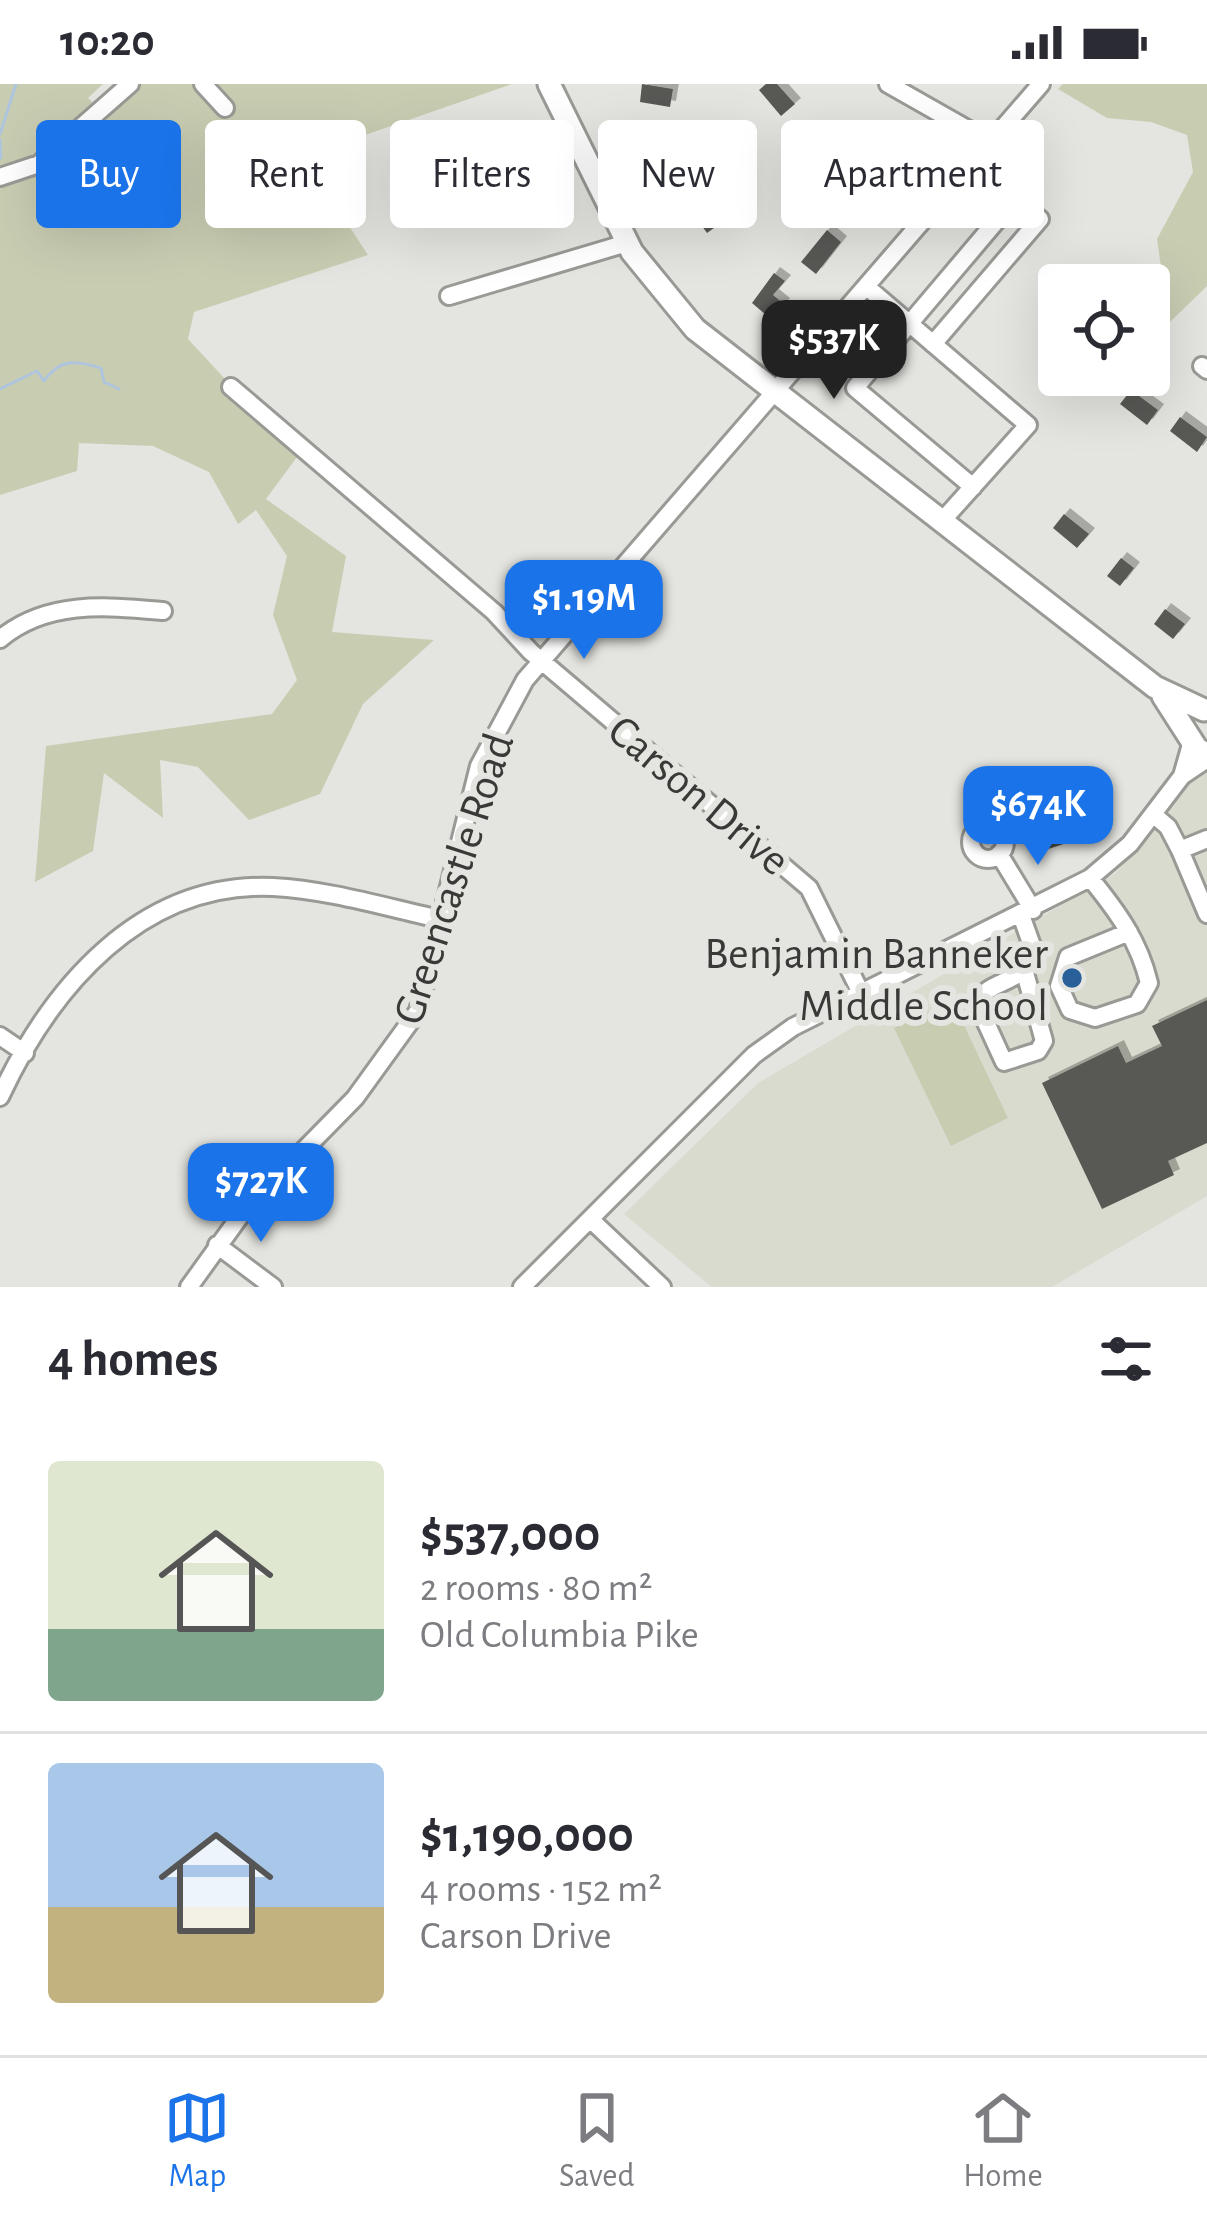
<!DOCTYPE html>
<html lang="en">
<head>
<meta charset="utf-8">
<style>
	:root { --surface:#fff; --page:#f2f2f3; --text:#2b2b33; --muted:#7c7c81; --line:#e1e1e2; --accent:#1a73e8 }
	body { margin:0; font-family:"Alegreya Sans",sans-serif; background:var(--page); color:var(--text); height:100vh; display:flex; flex-direction:column; font-size:45px; white-space:nowrap }
	* { box-sizing:border-box; margin:0 }
	p { font-size:39px; color:var(--muted) }
	.icon { flex:none; width:66px; height:66px; fill:none; stroke:currentColor; stroke-width:2; stroke-linecap:round; stroke-linejoin:round }
	.map { position:relative; height:1203px; overflow:hidden }
	.panel { display:flex; flex-direction:column; background:var(--surface); flex:1 }
	.panel>* { flex:none }
	.top-card { position:absolute; left:36px; top:36px; width:1137px; height:108px; display:flex; gap:24px }
	.controls { position:absolute; left:1038px; top:180px; display:grid; gap:24px }
	.controls a { display:grid; place-items:center; width:132px; height:132px; border-radius:12px; background:var(--surface); box-shadow:0 12px 48px #0002; font-size:60px }
	.price { position:absolute; translate:-50% -102px; padding:0 27px; border-radius:24px; background:var(--accent); color:#fff; font-size:39px; line-height:78px; filter:drop-shadow(0 3px 6px #0008) }
	.price::after { content:''; position:absolute; left:50%; top:72px; width:36px; height:27px; margin-left:-18px; background:inherit; clip-path:polygon(0 0,100% 0,50% 100%) }
	.price.current { background:#222; color:#fff }
	ul { padding:0; list-style:none }
	li { display:flex; align-items:center; gap:36px; height:300px; padding:0 48px }
	li+li { border-top:3px solid var(--line) }
	li span { display:grid; place-items:center; flex:none; width:336px; height:240px; border-radius:12px; color:#555 }
	li>.icon { margin-inline-start:auto }
	span .icon { width:144px; height:144px; fill:#fffc; stroke-width:1 }
	li b { font-size:51px }
	h2 { display:flex; justify-content:space-between; align-items:center; height:144px; padding:0 48px; font-size:51px }
	.chip { padding:0 42px; border-radius:12px; background:var(--surface); box-shadow:0 12px 48px #0002; font-size:42px; line-height:108px }
	.chip.current { background:var(--accent); color:#fff }
	.status { display:flex; justify-content:space-between; align-items:center; height:84px; padding:0 60px; background:var(--surface); direction:ltr }
	.status svg { height:33px; fill:currentColor }
	.menu { display:flex; justify-content:space-around; align-items:center; height:168px; border-top:3px solid var(--line); background:var(--surface); font-size:33px; color:var(--muted) }
	.menu a { display:grid; justify-items:center; gap:6px }
	.menu .current { color:var(--accent) }
	.map>svg:first-child { display:block }
</style>
</head>
<body>
<div class="status"><b>10:20</b><svg viewBox="0 0 49 12"><path d="M0 12V9h3v3zM5 12V6h3v6zM10 12V3h3v9zM15 12V0h3v12zM26 1h20v11H26zM47 4h2v5h-2z"/></svg></div>
<div class="map">
<svg width="1207" height="1203" viewBox="0 0 1207 1203">
	<defs>
		<filter id="shadow"><feDropShadow dx="6" dy="-6" stdDeviation="0" flood-color="#0004"/></filter>
	</defs>
	<rect width="100%" height="100%" fill="#e4e5e0"/>
	<path fill="#d9dbce" d="M 1201,683 L 1207,687 L 1207,1112 L 1052,1203 L 712,1203 L 624,1130 L 758,999 L 1116,789 Z"/>
	<path fill="#c8cdb2" d="M 0,0 L 103,0 L 88,14 L 93,19 L 113,0 L 512,0 L 316,68 L 337,124 L 368,171 L 194,228 L 188,255 L 297,373 L 266,415 L 346,472 L 332,548 L 434,556 L 363,620 L 320,710 L 249,736 L 198,683 L 160,676 L 163,734 L 104,689 L 93,767 L 35,798 L 46,662 L 272,630 L 297,596 L 273,531 L 287,472 L 256,426 L 238,440 L 209,388 L 153,362 L 79,359 L 77,387 L 0,411 Z
		M 1063,0 L 1207,0 L 1207,202 L 1169,239 L 1157,155 L 1193,88 L 1187,51 L 1151,38 L 1107,34 L 1058,5 Z
		M 952,916 L 1008,1034 L 951,1062 L 894,944 Z"/>
	<g fill="none" stroke-linecap="round" stroke-linejoin="round">
		<path stroke="#afc5dd" stroke-width="3" d="M 0,50 L 16,0
			M 0,56 L 1,74
			M 0,305 L 37,287 L 44,297 C 61,273 75,277 101,284 L 104,298 L 119,305"/>
	</g>
	<path fill="#585854" filter="url(#shadow)" d="M 642,0 L 673,5 L 670,23 L 640,18 Z
		M 766,0 L 777,0 L 795,20 L 781,32 L 759,6 Z
		M 901,57 L 913,68 L 895,90 L 883,80 Z
		M 865,102 L 878,112 L 852,143 L 840,133 Z
		M 700,110 L 721,139 L 707,149 L 686,120 Z
		M 827,146 L 841,158 L 816,190 L 801,178 Z
		M 774,189 L 785,197 L 773,211 L 784,220 L 772,236 L 752,219 Z
		M 1131,306 L 1158,326 L 1147,341 L 1120,320 Z
		M 1180,333 L 1207,353 L 1197,368 L 1170,347 Z
		M 1064,430 L 1089,450 L 1077,464 L 1053,444 Z
		M 1121,474 L 1134,484 L 1120,502 L 1107,492 Z
		M 1165,525 L 1185,540 L 1173,555 L 1154,540 Z
		M 1057,719 L 1070,758 L 1048,765 L 1035,727 Z
		M 1207,916 L 1207,1059 L 1168,1077 L 1174,1091 L 1102,1125 L 1042,999 L 1118,962 L 1126,979 L 1162,962 L 1152,942 Z"/>
	<g fill="none" stroke-linecap="round" stroke-linejoin="round">
		<g stroke="#999a95" stroke-width="22">
			<path id="minor" d="M 203,0 L 225,24
				M 888,0 L 992,59
				M 0,93 L 39,80 L 130,0
				M 868,204 L 1028,341 L 942,437
				M 449,212 L 627,159
				M 933,260 L 1040,135 L 1015,115 L 855,304 L 973,403
				M 1202,282 L 1207,286
				M 231,303 L 494,528 L 531,568 L 809,804 L 861,909
				M 0,555 C 47,516 106,522 163,527
				M 1192,657 L 1182,692 L 1207,675
				M 1154,731 L 1168,743 L 1180,766
				M971 758a17 17 0 1 1 34 0a17 17 0 1 1-34 0Z
				M 1207,755 L 1180,766 L 1207,830
				M 999,770 L 1033,826
				M 1090,794 C 1117,827 1139,857 1149,899 L 1137,920 L 1095,934 L 1070,926 L 1059,902 L 1068,873 L 1129,848
				M 1021,831 L 1035,870 C 1017,904 991,893 977,919 L 1004,978 L 1038,967 L 1044,957 L 1025,889
				M 0,952 L 25,969
				M 0,1013 C 51,903 141,797 273,803 C 330,806 388,824 444,836
				M 590,1135 L 662,1203
				M 217,1161 L 273,1203
				M 189,1203 L 243,1128 L 355,1014 L 418,927 L 479,682 L 525,596 L 1041,0
				M 522,1203 L 754,971 L 793,943 L 1090,794 L 1130,760 L 1182,692"/>
		</g>
		<g stroke="#999a95" stroke-width="27">
			<path id="major" d="M 549,0 L 632,168 L 695,245 L 1155,603 L 1204,626
				M 1163,612 L 1197,665 L 1207,670"/>
		</g>
		<use href="#minor" stroke="#fff" stroke-width="16"/>
		<use href="#major" stroke="#fff" stroke-width="21"/>
	</g>
	<circle fill="#296099" stroke="#e4e5e0" stroke-width="4.5" cx="1072" cy="894" r="12"/>
	<g text-anchor="middle" stroke-width="12" stroke-linejoin="round" paint-order="stroke">
		<g font-size="45" fill="#393937" stroke="#e4e5e0">
			<text transform="translate(700 710) rotate(40)" y="16">Carson Drive</text>
			<text transform="translate(452 794) rotate(-72)" y="16">Greencastle Road</text>
		</g>
		<g font-size="45" fill="#393937" stroke="#e4e5e0" text-anchor="end">
			<text x="1048" y="884">Benjamin Banneker<tspan x="1048" dy="52">Middle School</tspan></text>
		</g>
	</g>
</svg>
<div class="controls">
<a><svg class="icon" aria-label="locate" viewBox="0 0 24 24"><circle cx="12" cy="12" r="6"/><path d="M12 2v4M12 18v4M2 12h4M18 12h4"/></svg></a>
</div>
<b class="price current" style="left:834px;top:318px">$537K</b>
<b class="price" style="left:584px;top:578px">$1.19M</b>
<b class="price" style="left:1038px;top:784px">$674K</b>
<b class="price" style="left:261px;top:1161px">$727K</b>
<div class="top-card">
<a class="chip current">Buy</a>
<a class="chip">Rent</a>
<a class="chip">Filters</a>
<a class="chip">New</a>
<a class="chip">Apartment</a>
</div>
</div>
<section class="panel">
<h2>4 homes<svg class="icon" aria-label="filters" viewBox="0 0 24 24"><path d="M4 7h16M4 17h16"/><circle cx="9" cy="7" r="2"/><circle cx="15" cy="17" r="2"/></svg></h2>
<ul>
<li><span style="background:linear-gradient(#dfe7d0 70%,#7fa58c 0)"><svg class="icon" aria-label="home" viewBox="0 0 24 24"><path d="M3 11l9-7 9 7M6 9v11h12V9"/></svg></span><div><b>$537,000</b><p>2 rooms · 80 m²</p><p>Old Columbia Pike</p></div></li>
<li><span style="background:linear-gradient(#a9c7e8 60%,#c2b280 0)"><svg class="icon" aria-label="home" viewBox="0 0 24 24"><path d="M3 11l9-7 9 7M6 9v11h12V9"/></svg></span><div><b>$1,190,000</b><p>4 rooms · 152 m²</p><p>Carson Drive</p></div></li>
</ul>
</section>
<nav class="menu">
<a class="current"><svg class="icon" aria-label="map" viewBox="0 0 24 24"><path d="M3 6l6-2 6 2 6-2v14l-6 2-6-2-6 2zM9 4v14M15 6v14"/></svg>Map</a>
<a><svg class="icon" aria-label="saved" viewBox="0 0 24 24"><path d="M7 4h10v16l-5-4-5 4z"/></svg>Saved</a>
<a><svg class="icon" aria-label="home" viewBox="0 0 24 24"><path d="M3 11l9-7 9 7M6 9v11h12V9"/></svg>Home</a>
</nav>
</body>
</html>
